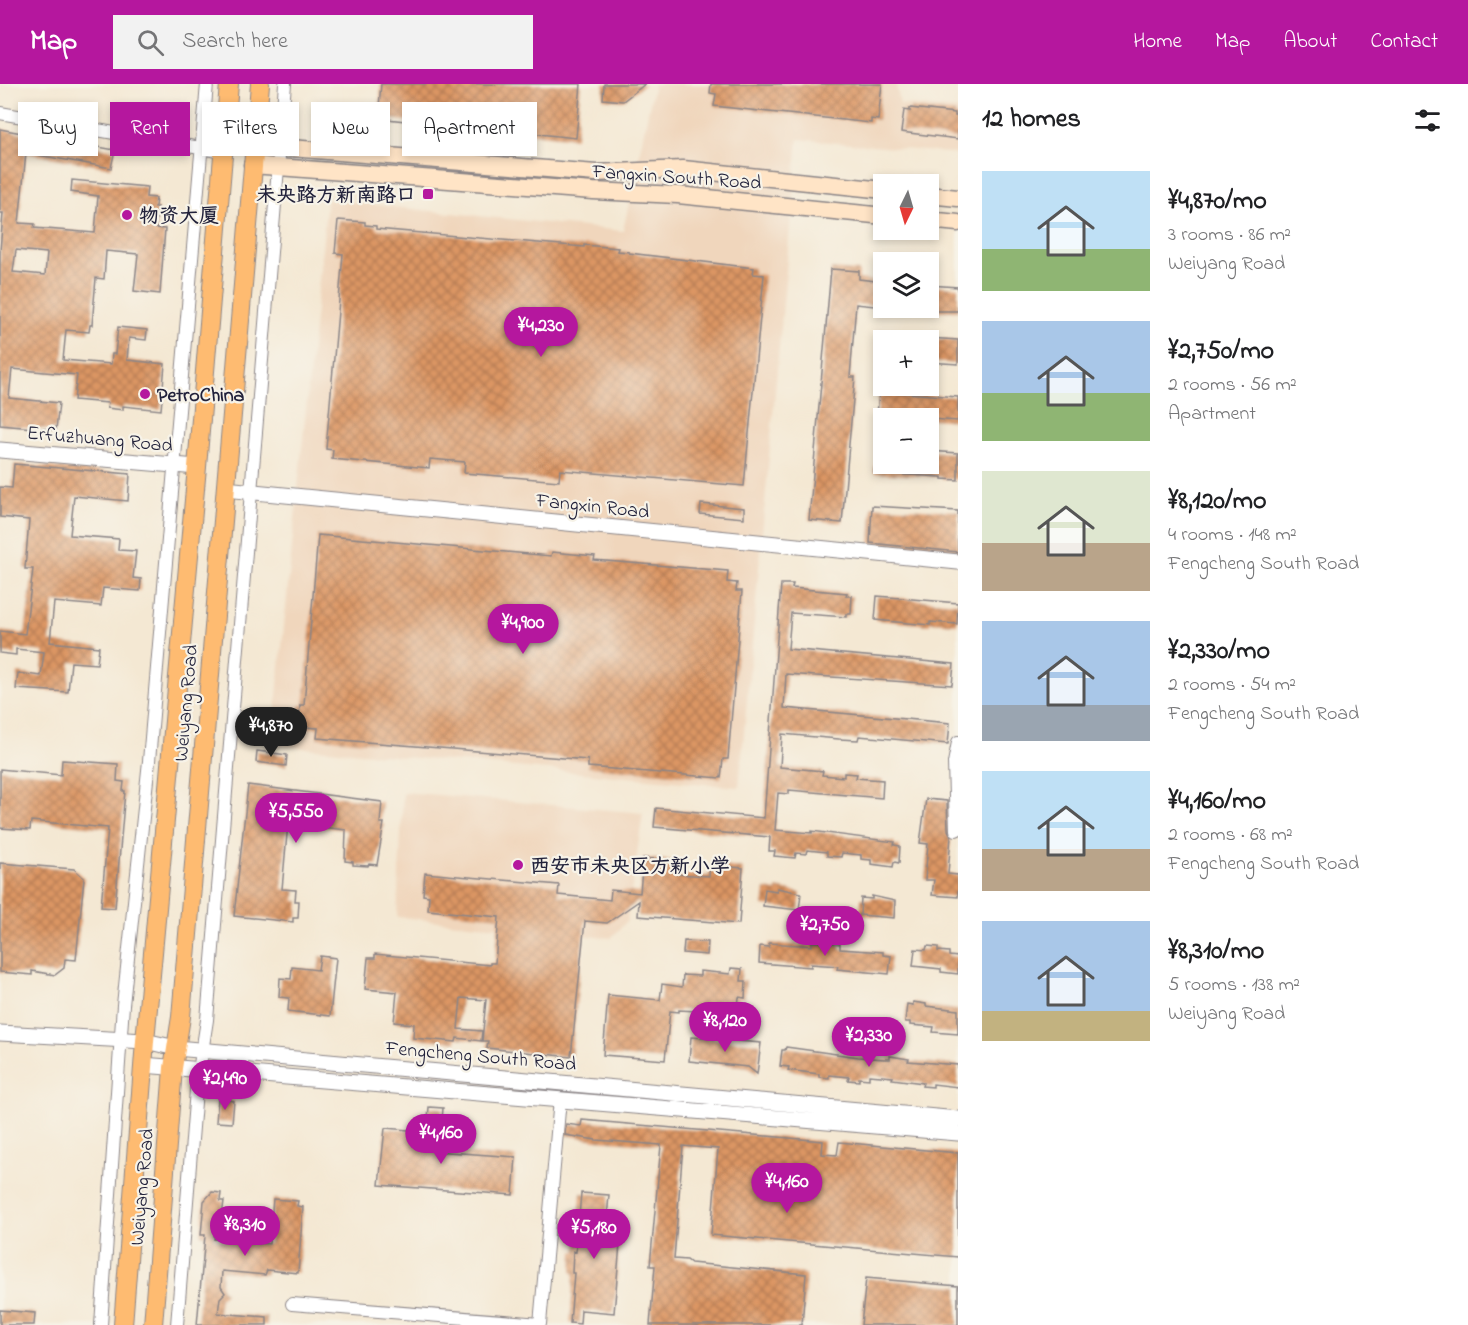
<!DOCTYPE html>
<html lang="en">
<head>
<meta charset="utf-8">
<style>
	:root { --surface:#fff; --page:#f2f2f2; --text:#202124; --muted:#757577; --accent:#b5179e }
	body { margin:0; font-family:"Indie Flower","LXGW WenKai TC",sans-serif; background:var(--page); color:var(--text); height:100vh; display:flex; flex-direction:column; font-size:22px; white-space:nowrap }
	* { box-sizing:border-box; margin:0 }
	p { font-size:20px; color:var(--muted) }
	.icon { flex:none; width:33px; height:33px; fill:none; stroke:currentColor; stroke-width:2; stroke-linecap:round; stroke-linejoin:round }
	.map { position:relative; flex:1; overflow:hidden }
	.details { display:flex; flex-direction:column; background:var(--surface); width:510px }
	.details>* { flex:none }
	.guide { position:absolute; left:18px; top:18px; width:570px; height:54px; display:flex; gap:12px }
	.needle { width:39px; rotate:185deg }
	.controls { position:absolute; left:873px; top:90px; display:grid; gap:12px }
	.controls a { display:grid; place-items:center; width:66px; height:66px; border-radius:0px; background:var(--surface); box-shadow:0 3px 9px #0003; font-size:30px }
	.price { position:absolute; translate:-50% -51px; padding:0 14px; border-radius:21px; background:var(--accent); color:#fff; font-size:20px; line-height:39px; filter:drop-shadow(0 2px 3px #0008) }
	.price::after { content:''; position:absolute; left:50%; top:36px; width:18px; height:14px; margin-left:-9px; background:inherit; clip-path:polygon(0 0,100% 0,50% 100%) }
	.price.selected { background:#222; color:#fff }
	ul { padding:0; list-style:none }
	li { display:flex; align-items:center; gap:18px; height:150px; padding:0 24px }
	li span { display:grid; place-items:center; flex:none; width:168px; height:120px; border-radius:0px; color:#555 }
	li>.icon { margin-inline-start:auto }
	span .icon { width:72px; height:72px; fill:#fffc; stroke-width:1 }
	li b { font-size:26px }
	h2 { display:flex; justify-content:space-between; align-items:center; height:72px; padding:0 24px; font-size:26px }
	.pill { padding:0 21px; border-radius:0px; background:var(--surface); box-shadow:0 3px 9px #0003; font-size:21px; line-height:54px }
	.pill.selected { background:var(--accent); color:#fff }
	header { display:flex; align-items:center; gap:36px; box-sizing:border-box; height:84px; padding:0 30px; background:var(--accent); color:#fff }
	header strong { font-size:28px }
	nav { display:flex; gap:33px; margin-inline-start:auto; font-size:21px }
	.search { width:420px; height:54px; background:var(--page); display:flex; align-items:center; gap:15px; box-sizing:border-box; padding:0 21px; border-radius:0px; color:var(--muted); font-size:22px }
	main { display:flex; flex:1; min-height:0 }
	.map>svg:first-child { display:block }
</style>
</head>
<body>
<header>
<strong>Map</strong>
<div class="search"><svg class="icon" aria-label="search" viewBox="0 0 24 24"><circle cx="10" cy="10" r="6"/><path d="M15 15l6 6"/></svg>Search here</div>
<nav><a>Home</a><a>Map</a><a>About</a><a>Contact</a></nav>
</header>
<main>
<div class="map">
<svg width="958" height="1241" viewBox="0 0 958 1241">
	<defs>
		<pattern id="building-cross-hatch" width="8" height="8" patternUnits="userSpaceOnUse" patternTransform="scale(1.5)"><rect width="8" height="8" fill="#dc9663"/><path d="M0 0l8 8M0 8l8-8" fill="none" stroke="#b27a53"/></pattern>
	</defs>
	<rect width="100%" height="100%" fill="#f7f3e8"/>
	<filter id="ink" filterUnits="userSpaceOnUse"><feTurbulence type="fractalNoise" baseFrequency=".0167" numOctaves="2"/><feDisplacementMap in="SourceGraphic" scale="12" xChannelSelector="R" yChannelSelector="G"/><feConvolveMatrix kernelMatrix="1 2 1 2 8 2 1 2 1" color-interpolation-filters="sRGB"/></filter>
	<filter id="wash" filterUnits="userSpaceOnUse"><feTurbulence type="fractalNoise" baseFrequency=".008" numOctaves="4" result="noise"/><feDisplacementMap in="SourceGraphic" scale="24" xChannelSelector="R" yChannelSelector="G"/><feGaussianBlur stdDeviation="1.35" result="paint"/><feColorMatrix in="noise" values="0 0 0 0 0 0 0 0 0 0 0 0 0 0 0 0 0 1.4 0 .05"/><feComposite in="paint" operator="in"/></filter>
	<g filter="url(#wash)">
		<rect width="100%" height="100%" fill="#f4e8d3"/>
		<path fill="#f0d6bc" d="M 654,0 L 896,0 L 900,20 L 958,26 L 958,70 L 798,55 L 739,703 L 272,661 L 327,116 L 623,147 Z
			M 403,708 L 643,729 L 627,837 L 611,854 L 397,833 Z"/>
		<g id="blocks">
			<path fill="url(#building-cross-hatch)" fill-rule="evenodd" d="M 381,0 L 581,0 L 576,54 L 520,48 L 521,35 L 435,26 L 433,40 L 378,34 Z
				M 604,0 L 645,0 L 623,17 L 603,15 Z
				M 711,0 L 882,0 L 878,36 L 871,35 L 871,39 L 714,22 L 716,10 L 710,9 Z
				M 910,24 L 955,29 L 955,32 L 958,32 L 958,55 L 901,48 L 904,26 L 910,27 Z
				M 0,45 L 115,66 L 111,84 L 26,69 L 19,139 L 35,140 L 34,144 L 95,149 L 98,112 L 71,108 L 72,96 L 147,103 L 146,113 L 156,114 L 155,123 L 158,123 L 155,144 L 165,145 L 160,210 L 134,207 L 138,170 L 106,167 L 104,195 L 96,194 L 92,241 L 90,241 L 89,248 L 66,246 L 63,276 L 111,280 L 112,270 L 115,270 L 118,243 L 147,246 L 146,256 L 129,254 L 127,276 L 165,280 L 161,326 L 123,322 L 123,326 L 107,324 L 108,319 L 74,316 L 77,291 L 12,285 L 9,314 L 59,319 L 56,346 L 0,341 L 0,167 L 3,129 L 0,129 ZM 16,166 L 47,169 L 45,191 L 13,188 Z
				M 338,136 L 365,138 L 365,141 L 376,142 L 376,145 L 584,163 L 584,161 L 618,164 L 617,167 L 629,168 L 629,169 L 754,184 L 753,190 L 764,191 L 744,402 L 560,386 L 559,397 L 464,389 L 465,378 L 430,375 L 429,384 L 332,375 L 333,366 L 326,365 L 343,170 L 335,169 Z
				M 831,185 L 859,187 L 859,195 L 884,198 L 884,223 L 856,220 L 850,293 L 855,293 L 842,439 L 809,436 Z
				M 928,201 L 958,203 L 958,227 L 928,227 Z
				M 928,254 L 958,256 L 958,280 L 928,278 Z
				M 879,307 L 958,313 L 958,337 L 904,333 L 885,334 L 885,332 L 877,331 Z
				M 928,367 L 958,369 L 958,396 L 942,395 L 942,393 L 874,389 L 875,380 L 928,380 Z
				M 14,380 L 130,390 L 128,417 L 74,412 L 70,451 L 119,455 L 118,466 L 136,467 L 133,494 L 141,495 L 140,507 L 103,504 L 101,522 L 54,518 L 50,558 L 99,563 L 97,580 L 71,578 L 68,608 L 16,605 L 18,589 L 41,592 L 44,568 L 16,565 L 16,571 L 0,569 L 0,547 L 25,550 L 33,485 L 25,485 L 29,436 L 0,433 L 0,403 L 12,404 Z
				M 701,420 L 744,424 L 744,434 L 700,430 Z
				M 872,422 L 958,427 L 958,468 L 870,459 Z
				M 318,451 L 551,472 L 552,468 L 595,472 L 594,476 L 728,487 L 727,498 L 737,499 L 736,507 L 742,507 L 728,675 L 723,675 L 721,694 L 588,683 L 588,676 L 317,654 L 318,644 L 304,643 L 305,634 L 299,633 L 300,621 L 304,621 Z
				M 781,500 L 793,500 L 792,504 L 847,509 L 846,512 L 852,512 L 851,530 L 846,530 L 846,533 L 791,529 L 788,565 L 954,580 L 952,601 L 786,590 L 784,624 L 950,639 L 948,660 L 859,652 L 858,656 L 839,655 L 782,650 L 780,683 L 823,687 L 822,691 L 844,693 L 844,689 L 857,690 L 856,694 L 883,696 L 882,714 L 789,706 L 789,710 L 778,709 L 775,746 L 812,749 L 812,747 L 895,758 L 894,761 L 900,762 L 899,779 L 894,778 L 893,783 L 871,780 L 871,776 L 861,775 L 861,771 L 842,769 L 841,773 L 827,772 L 827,768 L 807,766 L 806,770 L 796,769 L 795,774 L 774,772 L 775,767 L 769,767 L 770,753 L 654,743 L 656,724 L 764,734 Z
				M 877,512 L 958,519 L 957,540 L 930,538 L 930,541 L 875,536 Z
				M 257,667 L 287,671 L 286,682 L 256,678 Z
				M 62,676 L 118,680 L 117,697 L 124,698 L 123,707 L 125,707 L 115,824 L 101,823 L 108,744 L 31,737 L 30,746 L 0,744 L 0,685 L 61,691 Z
				M 248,701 L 382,718 L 380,739 L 384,739 L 377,781 L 369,780 L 368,782 L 353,781 L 353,778 L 345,777 L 346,746 L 288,739 L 282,805 L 296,806 L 295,817 L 299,817 L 298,834 L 293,834 L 293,838 L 234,832 Z
				M 926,715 L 947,717 L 948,746 L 951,752 L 948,790 L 958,791 L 958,813 L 932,811 L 934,796 L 925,796 L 928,760 L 920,759 Z
				M 643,774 L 677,777 L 676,790 L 709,792 L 710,781 L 743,784 L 739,840 L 638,832 L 639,817 L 607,839 L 585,837 L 571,973 L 487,964 L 488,957 L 482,957 L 486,916 L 461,914 L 458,945 L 482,947 L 481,957 L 457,954 L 456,958 L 413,954 L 414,940 L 394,938 L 397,908 L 365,905 L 368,874 L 375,874 L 375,870 L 490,881 L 490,879 L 495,879 L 499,833 L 428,826 L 429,812 L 423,811 L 425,789 L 559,801 L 558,811 L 610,816 L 611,806 L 640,809 Z
				M 0,779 L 74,785 L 84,794 L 76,876 L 65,875 L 64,884 L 55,891 L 32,887 L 32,891 L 0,888 Z
				M 777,804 L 801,809 L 799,826 L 763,822 L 765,805 L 777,807 Z
				M 872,812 L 895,817 L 894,834 L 860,831 L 861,814 L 872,815 Z
				M 684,857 L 708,858 L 707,871 L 683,869 Z
				M 812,858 L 840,860 L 840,865 L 883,868 L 883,871 L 891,872 L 889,890 L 837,885 L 838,882 L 811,880 L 811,883 L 759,879 L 760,862 L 769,863 L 769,859 L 812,862 Z
				M 927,862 L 938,863 L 938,867 L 949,868 L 949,872 L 958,873 L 958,890 L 941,888 L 941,885 L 913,882 L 915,865 L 926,866 Z
				M 320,872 L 336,874 L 330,932 L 288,927 L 289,914 L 279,913 L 280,894 L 291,895 L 292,883 L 318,886 Z
				M 731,884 L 742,885 L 741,897 L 746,897 L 745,914 L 739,913 L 738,923 L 707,920 L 706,923 L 703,922 L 697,927 L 679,926 L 679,928 L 670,927 L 665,976 L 603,971 L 608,911 L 660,916 L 662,900 L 682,903 L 683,891 L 700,892 L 700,887 L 730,890 Z
				M 913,918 L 926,920 L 926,922 L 958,926 L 958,950 L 933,948 L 934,943 L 910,941 L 910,938 L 905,938 L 907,920 L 913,921 Z
				M 691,953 L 761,959 L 757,990 L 748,983 L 689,977 Z
				M 786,963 L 858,973 L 884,975 L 890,975 L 890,972 L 909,975 L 908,977 L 958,981 L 958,1003 L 933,1000 L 933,1003 L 922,1002 L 923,999 L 892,995 L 893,993 L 869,991 L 869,995 L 859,994 L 859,997 L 848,996 L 849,993 L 829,991 L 829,994 L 819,993 L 819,990 L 788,986 L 789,983 L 780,982 L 782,966 L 785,966 Z
				M 218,1015 L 234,1017 L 232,1039 L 216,1038 Z
				M 429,1023 L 443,1024 L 442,1036 L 428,1035 Z
				M 582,1036 L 823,1057 L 822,1070 L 837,1071 L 839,1058 L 958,1069 L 958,1173 L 711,1151 L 718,1065 L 683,1062 L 674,1175 L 687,1176 L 691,1179 L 806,1190 L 802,1241 L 650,1241 L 655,1182 L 650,1182 L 661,1061 L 596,1056 L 565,1051 L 566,1040 L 581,1042 Z
				M 421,1038 L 436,1040 L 434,1067 L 516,1073 L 513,1111 L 379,1101 L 385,1044 L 420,1047 Z
				M 212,1108 L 221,1109 L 220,1117 L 224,1117 L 222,1132 L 216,1131 L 214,1155 L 269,1160 L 273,1115 L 298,1117 L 297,1122 L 303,1123 L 298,1189 L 267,1186 L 265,1191 L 222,1187 L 221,1203 L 225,1209 L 220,1214 L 218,1229 L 267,1233 L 267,1241 L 197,1241 L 205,1151 L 201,1151 L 204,1117 Z
				M 581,1109 L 609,1111 L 605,1158 L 620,1160 L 614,1229 L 581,1226 L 580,1240 L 570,1239 L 574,1189 L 572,1189 L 573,1167 L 576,1168 Z
				M 866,1194 L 958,1202 L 958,1241 L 861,1241 Z
				M 0,1226 L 35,1229 L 34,1241 L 0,1241 Z"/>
		</g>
	</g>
	<g filter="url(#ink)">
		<use href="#blocks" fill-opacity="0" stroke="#8b8587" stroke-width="1.5"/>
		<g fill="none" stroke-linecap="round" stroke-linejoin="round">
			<g stroke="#8b8587" stroke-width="14">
				<path id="minor" d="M 0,29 L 223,68
					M 954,679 L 958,658
					M 958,679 L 954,679 L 956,746 L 958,745
					M 292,1220 L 540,1240 L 560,1015
					M 101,1241 L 123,921 L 149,677 L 207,0
					M 177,1241 L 196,1006 L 207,936 L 285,0"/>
			</g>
			<g stroke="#8b8587" stroke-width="17">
				<path id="tertiary" d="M 0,366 L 197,383
					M 225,405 L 958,478
					M 0,949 L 145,957 L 176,964 L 958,1035
					M 143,981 L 958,1049"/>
			</g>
			<g stroke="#8b8587" stroke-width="19">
				<path id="secondary" d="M 254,61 L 596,89 L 683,85 L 884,106
					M 252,81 L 593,107 L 678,111 L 884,132
					M 928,111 L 958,114
					M 928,136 L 958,139"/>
			</g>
			<g stroke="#8b8587" stroke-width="20">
				<path id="primary" d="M 123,1241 L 145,957 L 197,383 L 229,0
					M 153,1241 L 173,984 L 181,933 L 260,0"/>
			</g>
			<use href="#minor" stroke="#fff" stroke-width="12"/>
			<use href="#tertiary" stroke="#fff" stroke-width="15"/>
			<use href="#secondary" stroke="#ffe4c6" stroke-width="16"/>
			<use href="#primary" stroke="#febb71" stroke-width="18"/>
		</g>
	</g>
	<g fill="#b5179e" stroke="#f7f3e8" stroke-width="2">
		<rect x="422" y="104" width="12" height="12" rx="3"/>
		<circle cx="127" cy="131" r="6"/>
		<circle cx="145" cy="310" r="6"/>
		<circle cx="518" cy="781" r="6"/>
	</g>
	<g text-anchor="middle" stroke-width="4.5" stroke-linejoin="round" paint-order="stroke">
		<g font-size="20" fill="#22223b" stroke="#f7f3e8">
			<text transform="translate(677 92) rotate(4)" y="7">Fangxin South Road</text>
			<text transform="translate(100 354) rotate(5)" y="7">Erfuzhuang Road</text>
			<text transform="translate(593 421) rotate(6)" y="7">Fangxin Road</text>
			<text transform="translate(185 619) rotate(-85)" y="7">Weiyang Road</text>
			<text transform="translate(481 971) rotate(5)" y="7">Fengcheng South Road</text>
			<text transform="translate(141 1103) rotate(-85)" y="7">Weiyang Road</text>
		</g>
		<g font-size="20" font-weight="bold" fill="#22223b" stroke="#f7f3e8" text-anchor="start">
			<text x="416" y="117" text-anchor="end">未央路方新南路口</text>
			<text x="139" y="138">物资大厦</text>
			<text x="157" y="317">PetroChina</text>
			<text x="530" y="788">西安市未央区方新小学</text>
		</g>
	</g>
</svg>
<div class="controls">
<a><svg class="needle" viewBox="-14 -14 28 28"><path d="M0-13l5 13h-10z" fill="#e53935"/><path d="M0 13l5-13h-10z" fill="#757577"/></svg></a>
<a><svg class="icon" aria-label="layers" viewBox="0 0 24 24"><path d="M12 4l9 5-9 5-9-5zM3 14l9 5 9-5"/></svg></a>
<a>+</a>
<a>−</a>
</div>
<b class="price" style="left:541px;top:274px">¥4,230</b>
<b class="price" style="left:523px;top:571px">¥4,900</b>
<b class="price selected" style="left:271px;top:674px">¥4,870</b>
<b class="price" style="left:296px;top:760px">¥5,550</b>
<b class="price" style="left:825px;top:873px">¥2,750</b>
<b class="price" style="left:725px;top:969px">¥8,120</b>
<b class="price" style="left:869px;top:984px">¥2,330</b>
<b class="price" style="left:225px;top:1027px">¥2,490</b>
<b class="price" style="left:441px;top:1081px">¥4,160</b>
<b class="price" style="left:787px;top:1130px">¥4,160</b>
<b class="price" style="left:245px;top:1173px">¥8,310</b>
<b class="price" style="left:594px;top:1176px">¥5,180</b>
<div class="guide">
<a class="pill">Buy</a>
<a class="pill selected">Rent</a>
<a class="pill">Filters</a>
<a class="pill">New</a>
<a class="pill">Apartment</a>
</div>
</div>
<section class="details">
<h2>12 homes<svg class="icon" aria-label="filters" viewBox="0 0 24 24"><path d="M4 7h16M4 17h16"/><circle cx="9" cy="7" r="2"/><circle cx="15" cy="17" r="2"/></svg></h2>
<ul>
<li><span style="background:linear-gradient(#bfe0f5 65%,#8fb573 0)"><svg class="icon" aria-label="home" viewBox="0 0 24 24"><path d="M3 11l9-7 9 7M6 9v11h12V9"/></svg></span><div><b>¥4,870/mo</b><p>3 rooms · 86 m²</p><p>Weiyang Road</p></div></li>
<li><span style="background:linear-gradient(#a9c7e8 60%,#8fb573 0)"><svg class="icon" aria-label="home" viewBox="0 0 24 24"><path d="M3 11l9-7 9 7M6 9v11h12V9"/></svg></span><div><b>¥2,750/mo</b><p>2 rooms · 56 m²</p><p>Apartment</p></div></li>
<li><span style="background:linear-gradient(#dfe7d0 60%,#b9a48a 0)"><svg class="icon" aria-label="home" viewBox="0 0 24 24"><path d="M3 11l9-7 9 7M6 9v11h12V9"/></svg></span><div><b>¥8,120/mo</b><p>4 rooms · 148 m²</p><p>Fengcheng South Road</p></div></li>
<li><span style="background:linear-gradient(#a9c7e8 70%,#9aa5b1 0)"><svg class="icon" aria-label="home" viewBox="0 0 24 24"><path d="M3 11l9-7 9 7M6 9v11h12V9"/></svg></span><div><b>¥2,330/mo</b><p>2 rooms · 54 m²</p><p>Fengcheng South Road</p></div></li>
<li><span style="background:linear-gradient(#bfe0f5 65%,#b9a48a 0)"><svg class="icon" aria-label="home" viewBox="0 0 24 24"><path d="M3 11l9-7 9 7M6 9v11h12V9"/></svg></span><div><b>¥4,160/mo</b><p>2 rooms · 68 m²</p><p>Fengcheng South Road</p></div></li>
<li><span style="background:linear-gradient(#a9c7e8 75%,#c2b280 0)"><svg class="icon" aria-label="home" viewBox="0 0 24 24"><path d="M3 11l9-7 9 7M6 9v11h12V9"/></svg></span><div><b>¥8,310/mo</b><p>5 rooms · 138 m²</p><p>Weiyang Road</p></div></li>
</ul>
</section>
</main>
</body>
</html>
